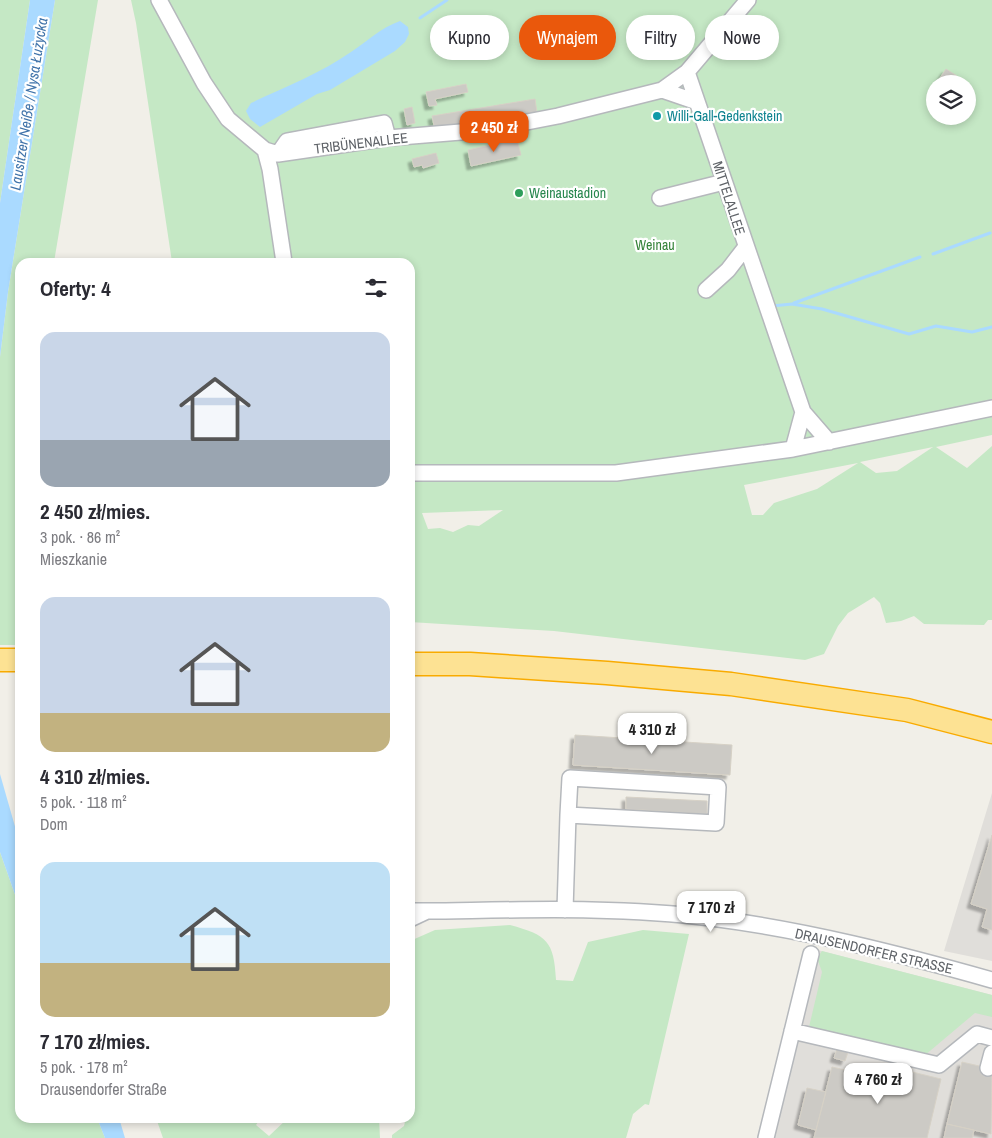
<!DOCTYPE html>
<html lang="pl">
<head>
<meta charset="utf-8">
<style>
	:root { --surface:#fff; --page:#f2f2f3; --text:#2b2b33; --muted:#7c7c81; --accent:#ea580c }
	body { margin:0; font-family:"Archivo Narrow",sans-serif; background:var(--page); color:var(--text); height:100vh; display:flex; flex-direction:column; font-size:19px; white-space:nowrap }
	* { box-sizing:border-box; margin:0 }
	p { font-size:16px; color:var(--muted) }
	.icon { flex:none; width:28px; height:28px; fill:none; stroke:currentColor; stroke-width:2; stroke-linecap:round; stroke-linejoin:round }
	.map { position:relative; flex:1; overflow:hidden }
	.side { position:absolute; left:15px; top:258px; width:400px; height:865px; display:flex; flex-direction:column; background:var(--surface); border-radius:15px; box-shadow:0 2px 8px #0003 }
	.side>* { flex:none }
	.top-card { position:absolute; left:430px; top:15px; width:475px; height:45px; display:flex; gap:10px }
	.buttons { position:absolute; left:926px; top:75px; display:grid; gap:10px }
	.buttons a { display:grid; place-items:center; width:50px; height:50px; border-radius:50%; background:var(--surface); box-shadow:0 2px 8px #0003; font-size:25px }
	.price { position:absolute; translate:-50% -42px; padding:0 11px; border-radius:10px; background:#fff; color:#222; font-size:16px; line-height:32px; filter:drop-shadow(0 1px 2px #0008) }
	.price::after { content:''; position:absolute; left:50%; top:30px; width:15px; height:11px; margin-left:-8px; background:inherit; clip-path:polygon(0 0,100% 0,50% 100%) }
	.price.on { background:var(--accent); color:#fff }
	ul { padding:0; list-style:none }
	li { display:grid; align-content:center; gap:10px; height:265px; padding:0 25px }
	li span { display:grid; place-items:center; height:155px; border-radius:15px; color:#555 }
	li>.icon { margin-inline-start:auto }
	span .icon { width:90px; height:90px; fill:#fffc; stroke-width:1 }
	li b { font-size:21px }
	h2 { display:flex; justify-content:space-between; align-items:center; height:60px; padding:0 25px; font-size:21px }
	.chip { padding:0 18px; border-radius:22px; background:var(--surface); box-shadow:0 2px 8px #0003; font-size:18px; line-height:45px }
	.chip.on { background:var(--accent); color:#fff }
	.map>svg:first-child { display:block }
</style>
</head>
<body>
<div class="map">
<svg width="992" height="1138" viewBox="0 0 992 1138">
	<defs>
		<filter id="shadow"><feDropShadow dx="-4" dy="4" stdDeviation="1" flood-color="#0004"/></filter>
	</defs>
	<rect width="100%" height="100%" fill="#f1efe8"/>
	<path fill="#e0deda" d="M 992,793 L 992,961 L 944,951 Z
		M 806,947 L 992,995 L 992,1138 L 757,1138 Z"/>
	<path fill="#c5e8c5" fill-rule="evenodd" d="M 0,0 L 30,0 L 0,203 Z
		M 55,0 L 98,0 L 54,262 L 20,262 L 20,645 L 0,645 L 0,357 L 8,292 Z
		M 131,0 L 992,0 L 992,435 L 936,447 L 967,468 L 992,446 L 992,620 L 988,620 L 984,625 L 924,624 L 914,616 L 901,621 L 886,623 L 880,603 L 874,597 L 848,613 L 838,626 L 824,654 L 805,660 L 554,631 L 410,622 L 410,262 L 172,262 L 136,23 ZM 935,84 L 968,84 L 968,116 L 935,116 ZM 933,447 L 897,471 L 876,473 L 860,462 ZM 858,463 L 817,489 L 774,503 L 763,515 L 752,515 L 744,485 ZM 503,510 L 479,526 L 468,525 L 453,532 L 440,528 L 428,529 L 422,513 Z
		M 0,852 L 20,909 L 20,1118 L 97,1118 L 105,1138 L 0,1138 Z
		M 510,925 C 547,935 554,941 556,980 L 573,981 L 588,942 L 643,930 L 689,934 L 649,1105 L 645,1104 L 633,1114 L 626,1138 L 392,1138 L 392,1135 L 404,1126 L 406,1118 L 410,1118 L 410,941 L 435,930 Z
		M 822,951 L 992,995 L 992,1017 L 975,1013 L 924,1056 L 809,1027 L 822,972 L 817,958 Z
		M 156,1118 L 261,1118 L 256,1125 L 269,1136 L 288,1118 L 274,1118 L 379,1118 L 380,1138 L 163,1138 Z"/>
	<path fill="#aadaff" d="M 30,0 L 55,0 L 8,292 L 0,357 L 0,203 Z
		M 400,21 L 408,27 L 409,34 L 405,42 L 395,51 L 330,90 L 317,94 L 260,127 L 250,119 L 246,111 L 251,103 C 285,87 321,73 351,52 C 368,41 380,28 400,21 Z
		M 0,774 L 20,844 L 20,909 L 0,852 Z
		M 97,1118 L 119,1118 L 125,1138 L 105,1138 Z"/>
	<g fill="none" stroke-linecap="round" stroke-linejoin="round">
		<path stroke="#aadaff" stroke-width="3" d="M 420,18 L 447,0
			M 933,254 L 990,233
			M 794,303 L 920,257
			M 772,306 L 792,304 L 822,309 L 909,334 L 936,326 L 972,332 L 992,327"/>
	</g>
	<path fill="#cccac5" stroke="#d6d1c6" filter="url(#shadow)" d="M 946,69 L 957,76 L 952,84 L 936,84 Z
		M 466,84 L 468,92 L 435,99 L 437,105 L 429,106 L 426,92 Z
		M 535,99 L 537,113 L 435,130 L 432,116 Z
		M 412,107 L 415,123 L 407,125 L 404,109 Z
		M 517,139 L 521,155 L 471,166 L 468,150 Z
		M 436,153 L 439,163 L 423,168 L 422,165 L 414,167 L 412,159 Z
		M 575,735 L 732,745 L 730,775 L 573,765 Z
		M 626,797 L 707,801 L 707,814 L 626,809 Z
		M 992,835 L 992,930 L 982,927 L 987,909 L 971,904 Z
		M 837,1049 L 848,1052 L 845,1061 L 834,1058 Z
		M 962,1062 L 992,1069 L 991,1134 L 947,1124 Z
		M 880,1064 L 941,1079 L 927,1138 L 814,1138 L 832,1067 L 877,1077 Z
		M 807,1088 L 826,1092 L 816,1130 L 798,1125 Z
		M 947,1124 L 974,1130 L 972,1138 L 944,1138 Z"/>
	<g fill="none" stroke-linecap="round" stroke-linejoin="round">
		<g stroke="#b5b8bc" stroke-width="18">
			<path id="minor" d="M 159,0 L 204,83 L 228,119 L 265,150 L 270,169 L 284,262
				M 687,72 L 803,412 L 829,442
				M 662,90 L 697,102
				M 265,150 L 278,154 L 388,138 L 485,130 L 558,116 L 662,90 L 687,72 L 748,0
				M 278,154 L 287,141 L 384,123 L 388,138
				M 660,198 L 724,182
				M 706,290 L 728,270 L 745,248
				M 793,449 L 803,412
				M 410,473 L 616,473 L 793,449 L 992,408
				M 570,778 L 718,787 L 716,823 L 568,815 Z
				M 565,910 L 568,815
				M 410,911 L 427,911 L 410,919
				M 427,911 C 521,910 617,906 711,918 C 806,930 900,954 992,980
				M 792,1031 L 939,1065 L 977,1034 L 992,1038
				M 988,1068 L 992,1053
				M 766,1138 L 811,954"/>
		</g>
		<g stroke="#f9ab00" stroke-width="25">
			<path id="highway" d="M 0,660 L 20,660
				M 410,664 L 470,664 L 607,673 L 731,684 L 907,710 L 992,732"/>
		</g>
		<use href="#minor" stroke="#fff" stroke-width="15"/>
		<use href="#highway" stroke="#fde293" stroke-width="22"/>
	</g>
	<circle fill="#0f9aa8" stroke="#fff" stroke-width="2" cx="657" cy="116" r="5"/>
	<circle fill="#2e9e5b" stroke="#fff" stroke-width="2" cx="519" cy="193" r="5"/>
	<g text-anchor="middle" stroke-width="4.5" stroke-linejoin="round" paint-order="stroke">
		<g font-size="14" fill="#0d838f" stroke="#fff" text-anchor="start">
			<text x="667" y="121">Willi-Gall-Gedenkstein</text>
		</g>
		<g font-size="14" fill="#5f6368" stroke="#fff">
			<text transform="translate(361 143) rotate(-7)" y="5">TRIBÜNENALLEE</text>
			<text transform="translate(729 198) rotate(72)" y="5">MITTELALLEE</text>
			<text transform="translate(874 951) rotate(13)" y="5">DRAUSENDORFER STRASSE</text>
		</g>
		<g font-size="14" fill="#27864d" stroke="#fff" text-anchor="start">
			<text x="529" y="198">Weinaustadion</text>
		</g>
		<g font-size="14" fill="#348238" stroke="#fff">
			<text x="655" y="250">Weinau</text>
		</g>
		<g font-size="15" font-style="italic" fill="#4174aa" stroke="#fff">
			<text transform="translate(29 104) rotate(-81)" y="5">Lausitzer Neiße / Nysa Łużycka</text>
		</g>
	</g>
</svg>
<div class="buttons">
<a><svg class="icon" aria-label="layers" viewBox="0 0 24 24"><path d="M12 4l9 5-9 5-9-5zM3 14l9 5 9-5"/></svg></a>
</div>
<b class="price on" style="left:494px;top:153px">2 450 zł</b>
<b class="price" style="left:652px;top:755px">4 310 zł</b>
<b class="price" style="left:711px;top:933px">7 170 zł</b>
<b class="price" style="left:878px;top:1105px">4 760 zł</b>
<div class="top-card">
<a class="chip">Kupno</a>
<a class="chip on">Wynajem</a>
<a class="chip">Filtry</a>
<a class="chip">Nowe</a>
</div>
<section class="side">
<h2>Oferty: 4<svg class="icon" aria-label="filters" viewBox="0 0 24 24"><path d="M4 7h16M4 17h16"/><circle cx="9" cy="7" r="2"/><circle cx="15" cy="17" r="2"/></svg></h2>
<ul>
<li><span style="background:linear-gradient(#c9d6e8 70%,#9aa5b1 0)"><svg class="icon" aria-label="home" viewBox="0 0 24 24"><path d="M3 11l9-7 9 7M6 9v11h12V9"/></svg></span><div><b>2 450 zł/mies.</b><p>3 pok. · 86 m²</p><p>Mieszkanie</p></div></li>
<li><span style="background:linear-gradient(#c9d6e8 75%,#c2b280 0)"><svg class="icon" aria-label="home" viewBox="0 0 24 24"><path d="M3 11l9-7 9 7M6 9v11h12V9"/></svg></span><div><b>4 310 zł/mies.</b><p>5 pok. · 118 m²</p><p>Dom</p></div></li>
<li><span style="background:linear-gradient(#bfe0f5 65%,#c2b280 0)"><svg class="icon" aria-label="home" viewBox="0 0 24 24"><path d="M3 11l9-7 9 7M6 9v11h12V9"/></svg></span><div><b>7 170 zł/mies.</b><p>5 pok. · 178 m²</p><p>Drausendorfer Straße</p></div></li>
</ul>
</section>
</div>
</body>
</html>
